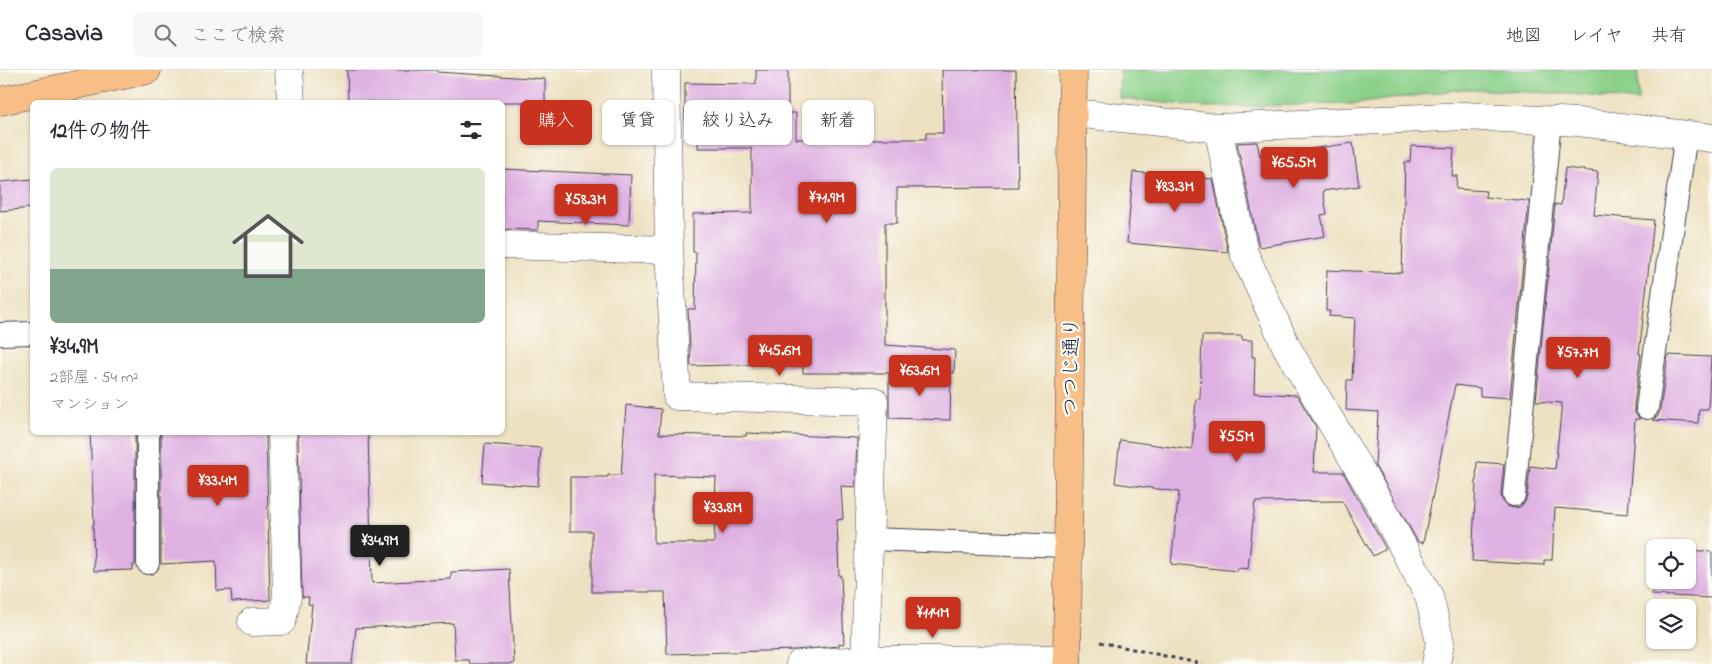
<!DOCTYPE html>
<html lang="ja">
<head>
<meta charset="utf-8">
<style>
	:root { --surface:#fff; --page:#f7f7f7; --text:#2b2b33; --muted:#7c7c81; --line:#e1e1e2; --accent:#c8321e }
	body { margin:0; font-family:"Indie Flower","Klee One",sans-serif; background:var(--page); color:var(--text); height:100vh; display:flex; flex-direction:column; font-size:19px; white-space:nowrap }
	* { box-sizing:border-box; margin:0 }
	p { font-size:16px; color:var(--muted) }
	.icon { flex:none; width:28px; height:28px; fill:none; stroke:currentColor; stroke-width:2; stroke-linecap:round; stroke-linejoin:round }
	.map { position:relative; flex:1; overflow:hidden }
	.details { position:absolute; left:30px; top:30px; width:475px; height:335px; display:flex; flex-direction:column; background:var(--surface); border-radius:8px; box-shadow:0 1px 4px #0004 }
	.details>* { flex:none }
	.hud { position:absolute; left:520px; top:30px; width:475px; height:45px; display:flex; gap:10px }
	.controls { position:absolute; left:1646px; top:469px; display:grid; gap:10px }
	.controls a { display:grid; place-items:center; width:50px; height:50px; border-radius:8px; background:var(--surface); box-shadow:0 1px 4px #0004; font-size:25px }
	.price { position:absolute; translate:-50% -42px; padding:0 11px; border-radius:5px; background:var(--accent); color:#fff; font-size:16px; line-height:32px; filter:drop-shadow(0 1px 2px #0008) }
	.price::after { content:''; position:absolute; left:50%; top:30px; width:15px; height:11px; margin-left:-8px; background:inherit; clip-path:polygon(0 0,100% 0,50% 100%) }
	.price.current { background:#222; color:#fff }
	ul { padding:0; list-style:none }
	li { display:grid; align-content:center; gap:10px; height:265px; padding:0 20px }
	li+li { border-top:1px solid var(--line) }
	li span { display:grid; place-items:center; height:155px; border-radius:8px; color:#555 }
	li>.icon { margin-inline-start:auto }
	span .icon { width:90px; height:90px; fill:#fffc; stroke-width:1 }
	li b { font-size:21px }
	h2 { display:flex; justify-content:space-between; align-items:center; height:60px; padding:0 20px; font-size:21px }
	.tag { padding:0 18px; border-radius:8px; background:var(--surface); box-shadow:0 1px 4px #0004; font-size:18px; line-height:45px }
	.tag.current { background:var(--accent); color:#fff }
	header { display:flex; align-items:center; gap:30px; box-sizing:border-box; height:70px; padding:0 25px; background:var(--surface); border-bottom:1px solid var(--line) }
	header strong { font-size:24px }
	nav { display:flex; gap:28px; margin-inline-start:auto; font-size:18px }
	.search { width:350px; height:45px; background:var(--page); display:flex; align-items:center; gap:12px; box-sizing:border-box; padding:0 18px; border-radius:8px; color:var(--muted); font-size:19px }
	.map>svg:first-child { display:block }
</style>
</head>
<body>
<header>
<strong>Casavia</strong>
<div class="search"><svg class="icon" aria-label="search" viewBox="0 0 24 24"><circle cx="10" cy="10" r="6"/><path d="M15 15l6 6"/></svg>ここで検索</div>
<nav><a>地図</a><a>レイヤ</a><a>共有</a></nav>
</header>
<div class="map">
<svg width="1712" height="594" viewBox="0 0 1712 594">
	<rect width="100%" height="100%" fill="#fdfcf7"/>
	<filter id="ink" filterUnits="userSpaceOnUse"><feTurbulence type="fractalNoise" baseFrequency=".02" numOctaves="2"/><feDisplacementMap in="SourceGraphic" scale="10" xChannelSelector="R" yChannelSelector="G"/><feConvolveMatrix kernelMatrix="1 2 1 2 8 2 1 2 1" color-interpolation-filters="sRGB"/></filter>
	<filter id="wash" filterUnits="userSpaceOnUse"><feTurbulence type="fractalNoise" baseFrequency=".0096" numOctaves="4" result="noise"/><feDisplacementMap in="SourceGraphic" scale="20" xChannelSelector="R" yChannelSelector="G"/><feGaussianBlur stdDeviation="1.12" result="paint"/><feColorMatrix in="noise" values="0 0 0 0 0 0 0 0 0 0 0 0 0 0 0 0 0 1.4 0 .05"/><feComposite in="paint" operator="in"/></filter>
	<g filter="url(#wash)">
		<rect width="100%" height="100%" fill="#eee1c1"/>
		<path fill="#8bd089" stroke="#567962" d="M 1120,0 L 1638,0 L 1638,31 L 1571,24 L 1463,19 L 1355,34 L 1205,37 L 1119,28 Z"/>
		<g id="blocks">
			<path fill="#dfb1e2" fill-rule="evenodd" d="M 347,0 L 437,0 L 437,2 L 545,9 L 545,32 L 348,32 Z
				M 756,0 L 788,0 L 788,43 L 796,43 L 796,69 L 926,69 L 926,63 L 943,63 L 942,0 L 1016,0 L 1018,117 L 897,118 L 897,153 L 885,153 L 885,275 L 955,280 L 954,303 L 803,303 L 803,296 L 770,297 L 770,294 L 691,296 L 688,239 L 695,239 L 696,182 L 693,182 L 693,144 L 752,143 L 752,86 L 751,78 L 698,78 L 698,67 L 693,67 L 693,61 L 685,61 L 685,13 L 756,14 Z
				M 1257,72 L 1260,86 L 1353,73 L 1359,116 L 1323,121 L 1327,144 L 1321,145 L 1325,166 L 1259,177 L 1237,73 Z
				M 1411,76 L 1454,78 L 1452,106 L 1457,106 L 1456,119 L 1486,121 L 1485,127 L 1529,131 L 1510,328 L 1480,326 L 1480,318 L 1455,315 L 1423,473 L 1418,472 L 1375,396 L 1378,342 L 1346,340 L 1347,310 L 1352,310 L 1355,248 L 1329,246 L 1330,241 L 1326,241 L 1327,200 L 1402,203 L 1405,92 L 1410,92 Z
				M 1565,98 L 1598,102 L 1594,145 L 1654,150 L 1639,284 L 1641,284 L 1634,336 L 1635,343 L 1640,349 L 1635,349 L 1628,444 L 1555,438 L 1552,490 L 1544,490 L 1544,495 L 1472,491 L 1477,392 L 1504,394 L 1501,424 L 1502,430 L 1507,436 L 1513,438 L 1520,437 L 1525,432 L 1527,426 L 1530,396 L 1555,399 L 1562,333 L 1536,331 L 1555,134 L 1561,135 Z
				M 502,99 L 631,105 L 629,155 L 538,151 L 538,160 L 502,159 Z
				M 1133,102 L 1213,109 L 1228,182 L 1127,173 Z
				M 32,109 L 32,138 L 0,141 L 0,112 Z
				M 1202,266 L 1242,266 L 1242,270 L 1252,270 L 1252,287 L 1255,287 L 1254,323 L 1297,325 L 1316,357 L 1314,402 L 1343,402 L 1386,479 L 1373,486 L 1342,431 L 1255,432 L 1248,499 L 1238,498 L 1237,501 L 1171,494 L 1179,422 L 1115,413 L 1120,370 L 1192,380 L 1196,329 L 1200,329 Z
				M 1668,285 L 1711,287 L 1708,339 L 1699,339 L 1698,353 L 1652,350 L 1658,346 L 1660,340 Z
				M 889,304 L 951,306 L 950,350 L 889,348 Z
				M 626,335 L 661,339 L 659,364 L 746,366 L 746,363 L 857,368 L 855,417 L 841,416 L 843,449 L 837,450 L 839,506 L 841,506 L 844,574 L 839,573 L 839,576 L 795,580 L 667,584 L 665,522 L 592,522 L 592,461 L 570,461 L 570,407 L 608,407 L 608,405 L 621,405 ZM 654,405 L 716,407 L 714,473 L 654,473 Z
				M 90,362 L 135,362 L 135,495 L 133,495 L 133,500 L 94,501 L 93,454 L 94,454 Z
				M 161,362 L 266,362 L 270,530 L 232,532 L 231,520 L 217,521 L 216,491 L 161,494 Z
				M 298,362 L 368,362 L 372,513 L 451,509 L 451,502 L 509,499 L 514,594 L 470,594 L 469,590 L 455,590 L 453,553 L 356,558 L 352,594 L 306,594 L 312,535 L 308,534 L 309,527 L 302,527 Z
				M 485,374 L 541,378 L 538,416 L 482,412 Z
				M 1654,479 L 1655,510 L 1688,510 L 1688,480 L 1712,482 L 1712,528 L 1652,525 Z"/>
		</g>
	</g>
	<g filter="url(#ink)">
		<use href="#blocks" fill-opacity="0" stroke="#413f4f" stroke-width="1"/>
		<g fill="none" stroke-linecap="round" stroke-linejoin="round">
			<g stroke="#413f4f" stroke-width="24">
				<path id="lane" d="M 0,264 L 32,263
					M 1647,338 L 1686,64
					M 1514,425 L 1550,50
					M 869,469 L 1068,476
					M 148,493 L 148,362"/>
			</g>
			<g stroke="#413f4f" stroke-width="29">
				<path id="street" d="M 289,0 L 291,32
					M 666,0 L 669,180 L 677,326 L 874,331 L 865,590
					M 1073,43 L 1218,58 L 1464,46 L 1578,52 L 1712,68
					M 1218,58 L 1244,183 L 1287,278 L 1380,434 L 1429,526 L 1440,572 L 1436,594
					M 502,175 L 669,180
					M 252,552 L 282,551 L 287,526 L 282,362
					M 800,594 L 865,590 L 1067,589"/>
			</g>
			<g stroke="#413f4f" stroke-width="29">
				<path id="primary" d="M 0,31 L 147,0
					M 1067,594 L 1073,0"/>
			</g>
			<path stroke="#413f4f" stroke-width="3" stroke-dasharray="4 4" stroke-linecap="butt" d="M 1100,572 L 1202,594"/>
			<use href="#lane" stroke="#fff" stroke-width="22"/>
			<use href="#street" stroke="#fff" stroke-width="28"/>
			<use href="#primary" stroke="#f7be87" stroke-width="28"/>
		</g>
	</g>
	<g text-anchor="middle" stroke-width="4.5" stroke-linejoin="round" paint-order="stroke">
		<g font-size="20" fill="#22223b" stroke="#fdfcf7">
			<text transform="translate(1070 297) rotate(-89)" y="7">つつじ通り</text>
		</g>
	</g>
</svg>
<div class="controls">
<a><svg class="icon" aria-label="locate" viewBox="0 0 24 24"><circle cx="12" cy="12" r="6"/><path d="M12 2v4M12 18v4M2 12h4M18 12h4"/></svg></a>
<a><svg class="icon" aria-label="layers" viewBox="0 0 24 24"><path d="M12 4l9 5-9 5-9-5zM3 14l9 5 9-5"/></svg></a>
</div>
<b class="price" style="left:1294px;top:119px">¥65.5M</b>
<b class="price" style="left:1175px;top:143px">¥83.3M</b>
<b class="price" style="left:827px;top:154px">¥71.9M</b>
<b class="price" style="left:586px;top:156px">¥58.3M</b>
<b class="price" style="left:780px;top:307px">¥45.6M</b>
<b class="price" style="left:1578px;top:309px">¥57.7M</b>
<b class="price" style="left:920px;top:327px">¥63.6M</b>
<b class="price" style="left:1237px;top:393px">¥55M</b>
<b class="price" style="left:218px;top:437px">¥33.4M</b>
<b class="price" style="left:723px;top:464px">¥33.8M</b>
<b class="price current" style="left:380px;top:497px">¥34.9M</b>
<b class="price" style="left:933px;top:569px">¥114M</b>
<div class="hud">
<a class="tag current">購入</a>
<a class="tag">賃貸</a>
<a class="tag">絞り込み</a>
<a class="tag">新着</a>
</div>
<section class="details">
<h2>12件の物件<svg class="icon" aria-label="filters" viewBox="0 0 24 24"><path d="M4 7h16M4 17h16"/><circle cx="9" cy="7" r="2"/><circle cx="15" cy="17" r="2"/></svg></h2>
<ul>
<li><span style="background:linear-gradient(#dfe7d0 65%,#7fa58c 0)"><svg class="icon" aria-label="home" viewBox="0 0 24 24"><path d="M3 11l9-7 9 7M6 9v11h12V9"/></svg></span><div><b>¥34.9M</b><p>2部屋 · 54 m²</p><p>マンション</p></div></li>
</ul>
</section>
</div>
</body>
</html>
